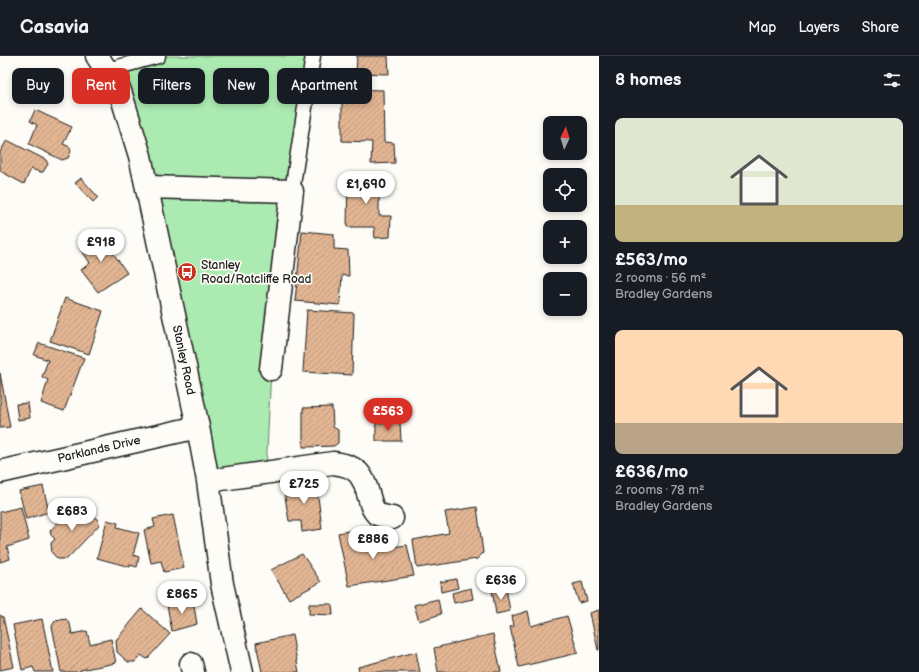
<!DOCTYPE html>
<html lang="en">
<head>
<meta charset="utf-8">
<style>
	:root { --surface:#171b24; --page:#20242c; --text:#f1f3f6; --muted:#9ea1a6; --line:#363941; --accent:#d93025 }
	body { margin:0; font-family:"Balsamiq Sans",sans-serif; background:var(--page); color:var(--text); height:100vh; display:flex; flex-direction:column; font-size:15px; white-space:nowrap }
	* { box-sizing:border-box; margin:0 }
	p { font-size:13px; color:var(--muted) }
	.icon { flex:none; width:22px; height:22px; fill:none; stroke:currentColor; stroke-width:2; stroke-linecap:round; stroke-linejoin:round }
	.map { position:relative; flex:1; overflow:hidden }
	.side { display:flex; flex-direction:column; background:var(--surface); width:320px }
	.side>* { flex:none }
	.banner { position:absolute; left:12px; top:12px; width:380px; height:36px; display:flex; gap:8px }
	.needle { width:26px; rotate:4deg }
	.buttons { position:absolute; left:543px; top:60px; display:grid; gap:8px }
	.buttons a { display:grid; place-items:center; width:44px; height:44px; border-radius:8px; background:var(--surface); box-shadow:0 2px 6px #0003; font-size:20px }
	.price { position:absolute; translate:-50% -34px; padding:0 9px; border-radius:14px; background:#fff; color:#222; font-size:13px; line-height:26px; filter:drop-shadow(0 1px 2px #0008) }
	.price::after { content:''; position:absolute; left:50%; top:24px; width:12px; height:9px; margin-left:-6px; background:inherit; clip-path:polygon(0 0,100% 0,50% 100%) }
	.price.selected { background:var(--accent); color:#fff }
	ul { padding:0; list-style:none }
	li { display:grid; align-content:center; gap:8px; height:212px; padding:0 16px }
	li span { display:grid; place-items:center; height:124px; border-radius:8px; color:#555 }
	li>.icon { margin-inline-start:auto }
	span .icon { width:72px; height:72px; fill:#fffc; stroke-width:1 }
	li b { font-size:17px }
	h2 { display:flex; justify-content:space-between; align-items:center; height:48px; padding:0 16px; font-size:17px }
	.pill { padding:0 14px; border-radius:8px; background:var(--surface); box-shadow:0 2px 6px #0003; font-size:14px; line-height:36px }
	.pill.selected { background:var(--accent); color:#fff }
	header { display:flex; align-items:center; gap:24px; box-sizing:border-box; height:56px; padding:0 20px; background:var(--surface); border-bottom:1px solid var(--line) }
	header strong { font-size:19px }
	nav { display:flex; gap:22px; margin-inline-start:auto; font-size:14px }
	main { display:flex; flex:1; min-height:0 }
	.map>svg:first-child { display:block }
</style>
</head>
<body>
<header>
<strong>Casavia</strong>
<nav><a>Map</a><a>Layers</a><a>Share</a></nav>
</header>
<main>
<div class="map">
<svg width="599" height="616" viewBox="0 0 599 616">
	<defs>
		<pattern id="building-hatch" width="6" height="6" patternUnits="userSpaceOnUse"><rect width="6" height="6" fill="#e2b593"/><path d="M-1 1l2-2M0 6l6-6M5 7l2-2" fill="none" stroke="#c19b7e"/></pattern>
	</defs>
	<rect width="100%" height="100%" fill="#fdfcf7"/>
	<filter id="ink" filterUnits="userSpaceOnUse"><feTurbulence type="fractalNoise" baseFrequency=".025" numOctaves="2"/><feDisplacementMap in="SourceGraphic" scale="8" xChannelSelector="R" yChannelSelector="G"/><feConvolveMatrix kernelMatrix="1 2 1 2 8 2 1 2 1" color-interpolation-filters="sRGB"/></filter>
	<g filter="url(#ink)">
		<path fill="#abeab1" stroke="#648366" d="M 158,0 L 313,0 L 271,313 L 266,416 L 208,425 L 198,371 L 107,14 Z"/>
		<path fill="url(#building-hatch)" stroke="#1c1c1c" d="M 357,0 L 388,0 L 389,18 L 356,17 Z
			M 342,33 L 383,34 L 384,86 L 394,87 L 395,107 L 371,108 L 372,86 L 342,85 Z
			M 35,54 L 72,71 L 63,88 L 70,91 L 71,95 L 68,102 L 62,104 L 29,88 L 37,69 L 30,65 Z
			M 7,84 L 46,104 L 48,108 L 43,116 L 40,116 L 31,113 L 24,128 L 0,115 L 0,96 Z
			M 348,119 L 379,120 L 379,160 L 391,160 L 390,181 L 375,182 L 374,171 L 347,171 Z
			M 81,122 L 98,141 L 93,146 L 75,127 Z
			M 302,175 L 334,178 L 334,193 L 348,194 L 349,220 L 342,219 L 340,249 L 295,245 Z
			M 99,177 L 127,217 L 98,236 L 81,214 L 90,207 L 79,190 Z
			M 65,242 L 103,255 L 89,298 L 50,285 Z
			M 307,254 L 354,257 L 352,319 L 303,316 Z
			M 39,287 L 84,302 L 64,355 L 41,347 L 48,324 L 42,321 L 48,304 L 34,299 Z
			M 0,317 L 10,371 L 0,372 Z
			M 28,347 L 30,362 L 18,364 L 16,348 Z
			M 332,351 L 333,371 L 338,374 L 338,387 L 334,390 L 303,391 L 303,352 Z
			M 400,366 L 401,385 L 376,385 L 376,367 Z
			M 316,424 L 322,473 L 302,476 L 301,465 L 289,465 L 283,429 Z
			M 43,430 L 49,456 L 26,463 L 19,435 Z
			M 73,450 L 83,457 L 86,454 L 98,464 L 99,469 L 67,503 L 58,503 L 52,497 L 51,487 L 55,483 L 51,479 L 50,475 Z
			M 21,451 L 29,484 L 7,491 L 10,503 L 0,506 L 0,456 Z
			M 477,451 L 483,497 L 477,503 L 417,512 L 413,484 L 449,477 L 445,456 Z
			M 173,459 L 184,512 L 164,516 L 161,505 L 151,507 L 144,474 L 155,471 L 153,463 Z
			M 107,464 L 118,467 L 117,471 L 139,477 L 133,499 L 139,501 L 137,511 L 130,509 L 130,511 L 97,502 Z
			M 364,472 L 369,494 L 407,489 L 414,520 L 349,530 L 338,477 Z
			M 302,498 L 321,526 L 289,543 L 271,514 Z
			M 456,523 L 458,532 L 441,536 L 440,526 Z
			M 582,526 L 587,545 L 579,547 L 573,528 Z
			M 471,532 L 473,543 L 454,547 L 452,537 Z
			M 506,532 L 510,555 L 496,558 L 492,534 Z
			M 438,543 L 441,558 L 419,565 L 414,549 Z
			M 193,544 L 197,568 L 172,575 L 167,549 Z
			M 309,548 L 332,548 L 333,559 L 309,558 Z
			M 142,553 L 170,578 L 147,603 L 141,599 L 135,606 L 128,606 L 117,596 L 116,584 Z
			M 599,554 L 599,594 L 598,594 L 590,557 Z
			M 528,555 L 531,570 L 567,560 L 578,597 L 519,611 L 510,571 L 514,570 L 512,560 Z
			M 0,559 L 3,561 L 14,611 L 0,614 Z
			M 42,563 L 53,616 L 35,616 L 33,611 L 22,614 L 13,569 Z
			M 66,563 L 70,568 L 72,578 L 87,575 L 90,588 L 111,583 L 116,607 L 80,614 L 81,616 L 61,616 L 52,570 L 55,565 Z
			M 493,578 L 501,616 L 438,616 L 434,592 Z
			M 292,579 L 299,616 L 262,616 L 256,587 Z
			M 416,596 L 420,616 L 359,616 L 358,611 Z"/>
		<g fill="none" stroke-linecap="round" stroke-linejoin="round">
			<g stroke="#1c1c1c" stroke-width="17">
				<path id="service" d="M 107,14 L 158,0
					M 292,135 L 313,0"/>
			</g>
			<g stroke="#1c1c1c" stroke-width="25">
				<path id="minor" d="M 97,0 L 120,35 L 140,100 L 198,371 L 208,425 L 222,528 L 242,616
					M 148,131 L 292,135 L 271,313
					M 0,416 L 198,371
					M 208,425 L 333,407 C 360,410 363,420 370,444 C 371,449 374,455 377,458 C 381,460 388,461 392,462
					M 191,608 L 193,616"/>
			</g>
			<use href="#service" stroke="#fdfcf7" stroke-width="14"/>
			<use href="#minor" stroke="#fdfcf7" stroke-width="22"/>
		</g>
	</g>
	<defs>
		<g id="bus-disc" transform="scale(1)"><circle r="9.5" fill="#c8321e" stroke="#fdfcf7"/><path d="M-5-6H5V4H4V6H2V4H-2V6H-4V4H-5ZM-3.5-4V0h7V-4ZM-3.5 1.2v1.5H-2V1.2ZM2 1.2v1.5H3.5V1.2Z" fill="#fff"/></g>
	</defs>
	<g fill-rule="evenodd">
		<use href="#bus-disc" x="187" y="216"/>
	</g>
	<g text-anchor="middle" stroke-width="3.5" stroke-linejoin="round" paint-order="stroke">
		<g font-size="12" fill="#1c1c1c" stroke="#fdfcf7" text-anchor="start">
			<text x="201" y="213">Stanley<tspan x="201" dy="14">Road/Ratcliffe Road</tspan></text>
		</g>
		<g font-size="12" fill="#1c1c1c" stroke="#fdfcf7">
			<text transform="translate(184 304) rotate(78)" y="4">Stanley Road</text>
			<text transform="translate(99 393) rotate(-13)" y="4">Parklands Drive</text>
		</g>
	</g>
</svg>
<div class="buttons">
<a><svg class="needle" viewBox="-14 -14 28 28"><path d="M0-13l5 13h-10z" fill="#e53935"/><path d="M0 13l5-13h-10z" fill="#9ea1a6"/></svg></a>
<a><svg class="icon" aria-label="locate" viewBox="0 0 24 24"><circle cx="12" cy="12" r="6"/><path d="M12 2v4M12 18v4M2 12h4M18 12h4"/></svg></a>
<a>+</a>
<a>−</a>
</div>
<b class="price" style="left:366px;top:149px">£1,690</b>
<b class="price" style="left:101px;top:207px">£918</b>
<b class="price selected" style="left:388px;top:376px">£563</b>
<b class="price" style="left:304px;top:449px">£725</b>
<b class="price" style="left:72px;top:476px">£683</b>
<b class="price" style="left:373px;top:504px">£886</b>
<b class="price" style="left:501px;top:545px">£636</b>
<b class="price" style="left:182px;top:559px">£865</b>
<div class="banner">
<a class="pill">Buy</a>
<a class="pill selected">Rent</a>
<a class="pill">Filters</a>
<a class="pill">New</a>
<a class="pill">Apartment</a>
</div>
</div>
<section class="side">
<h2>8 homes<svg class="icon" aria-label="filters" viewBox="0 0 24 24"><path d="M4 7h16M4 17h16"/><circle cx="9" cy="7" r="2"/><circle cx="15" cy="17" r="2"/></svg></h2>
<ul>
<li><span style="background:linear-gradient(#dfe7d0 70%,#c2b280 0)"><svg class="icon" aria-label="home" viewBox="0 0 24 24"><path d="M3 11l9-7 9 7M6 9v11h12V9"/></svg></span><div><b>£563/mo</b><p>2 rooms · 56 m²</p><p>Bradley Gardens</p></div></li>
<li><span style="background:linear-gradient(#ffd9b3 75%,#b9a48a 0)"><svg class="icon" aria-label="home" viewBox="0 0 24 24"><path d="M3 11l9-7 9 7M6 9v11h12V9"/></svg></span><div><b>£636/mo</b><p>2 rooms · 78 m²</p><p>Bradley Gardens</p></div></li>
</ul>
</section>
</main>
</body>
</html>
